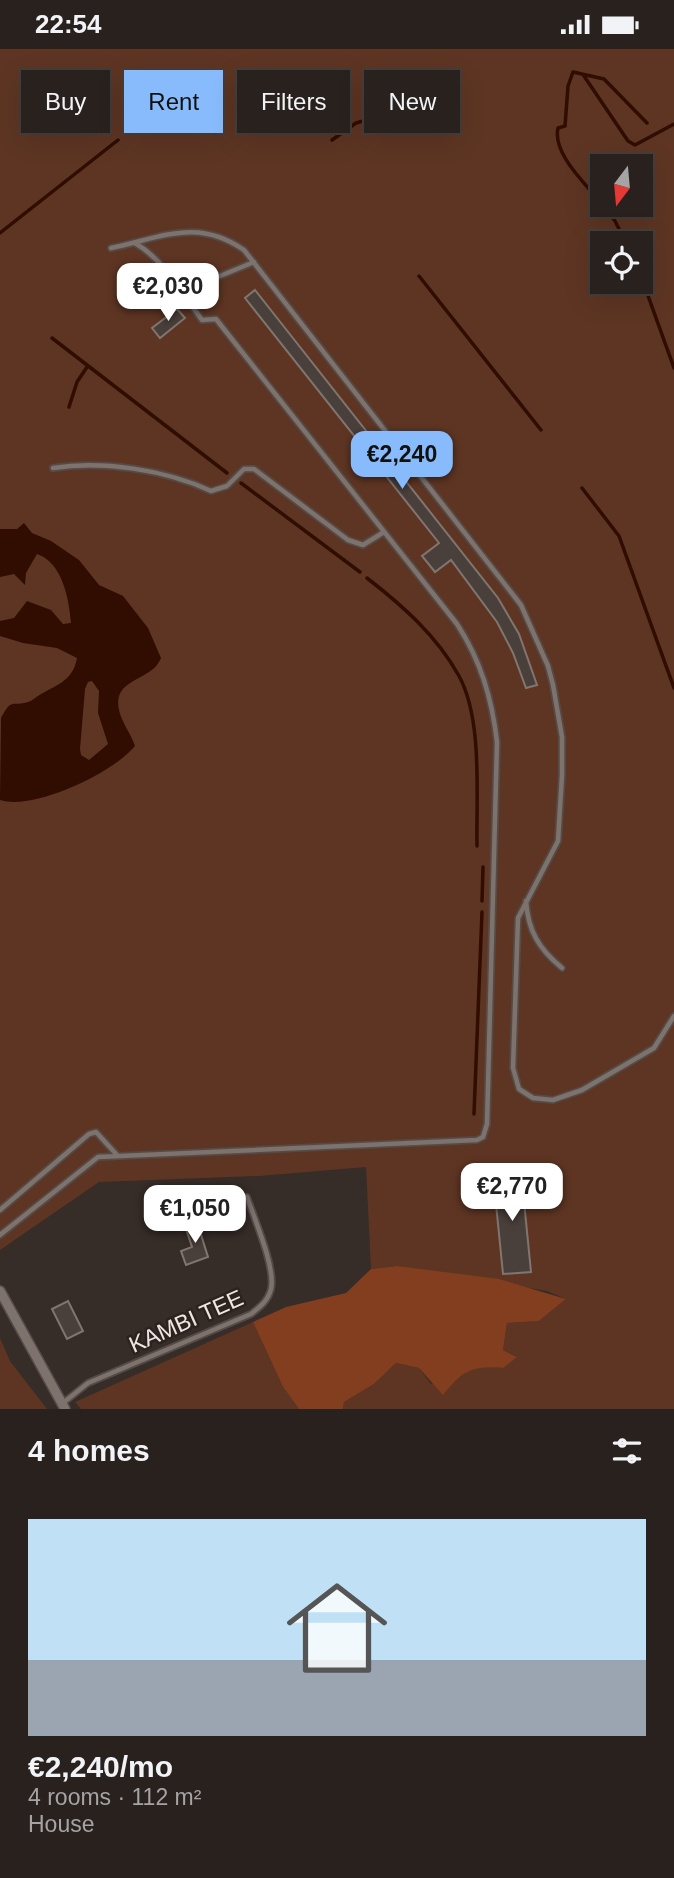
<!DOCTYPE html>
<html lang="en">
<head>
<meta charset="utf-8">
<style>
	:root { --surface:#28211e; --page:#302927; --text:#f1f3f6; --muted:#a5a3a4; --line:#443e3c; --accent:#87bbfb }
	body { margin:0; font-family:Arial,sans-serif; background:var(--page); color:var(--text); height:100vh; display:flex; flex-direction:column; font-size:26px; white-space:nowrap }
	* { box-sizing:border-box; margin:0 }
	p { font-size:23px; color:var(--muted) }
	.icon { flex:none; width:38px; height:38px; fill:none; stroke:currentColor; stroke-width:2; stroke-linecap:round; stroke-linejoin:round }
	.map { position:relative; height:1360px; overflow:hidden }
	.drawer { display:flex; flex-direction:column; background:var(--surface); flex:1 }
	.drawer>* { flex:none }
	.guide { position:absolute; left:21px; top:21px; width:634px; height:63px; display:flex; gap:14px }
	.needle { width:46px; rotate:196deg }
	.controls { position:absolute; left:590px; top:105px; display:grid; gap:14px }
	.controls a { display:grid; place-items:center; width:63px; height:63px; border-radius:0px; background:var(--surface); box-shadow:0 7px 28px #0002,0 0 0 2px var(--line); font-size:35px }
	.price { position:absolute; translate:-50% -60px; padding:0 16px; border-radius:14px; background:#fff; color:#222; font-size:23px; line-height:46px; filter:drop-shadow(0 2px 4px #0008) }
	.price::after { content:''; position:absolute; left:50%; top:42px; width:21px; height:16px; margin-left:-10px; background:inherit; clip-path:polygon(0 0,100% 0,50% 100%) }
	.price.on { background:var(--accent); color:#111 }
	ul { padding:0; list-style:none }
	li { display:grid; align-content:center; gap:14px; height:371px; padding:0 28px }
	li+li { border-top:2px solid var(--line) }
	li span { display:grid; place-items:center; height:217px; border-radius:0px; color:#555 }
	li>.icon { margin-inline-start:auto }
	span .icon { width:126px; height:126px; fill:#fffc; stroke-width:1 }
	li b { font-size:30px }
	h2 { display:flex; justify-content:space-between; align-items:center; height:84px; padding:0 28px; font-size:30px }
	.pill { padding:0 24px; border-radius:0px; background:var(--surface); box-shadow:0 7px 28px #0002,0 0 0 2px var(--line); font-size:24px; line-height:63px }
	.pill.on { background:var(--accent); color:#111 }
	.status { display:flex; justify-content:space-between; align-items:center; height:49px; padding:0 35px; background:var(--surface); direction:ltr }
	.status svg { height:19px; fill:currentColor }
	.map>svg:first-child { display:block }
</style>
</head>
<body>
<div class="status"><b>22:54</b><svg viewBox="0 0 49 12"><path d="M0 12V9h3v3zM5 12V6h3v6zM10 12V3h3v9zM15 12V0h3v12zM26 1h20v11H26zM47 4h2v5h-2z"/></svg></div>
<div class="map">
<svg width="674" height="1360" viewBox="0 0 674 1360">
	<rect width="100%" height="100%" fill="#362c28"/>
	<path fill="#5e3523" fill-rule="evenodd" d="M 0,0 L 674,0 L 674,1360 L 343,1360 L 344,1353 L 374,1335 L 396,1314 L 419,1319 L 431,1335 L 458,1328 L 475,1317 L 503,1319 L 516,1307 L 503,1301 L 507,1274 L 539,1272 L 566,1250 L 547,1242 L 397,1217 L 371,1220 L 366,1118 L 259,1127 L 99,1133 L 0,1201 ZM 602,117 L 640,117 L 640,156 L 602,156 ZM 602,194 L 640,194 L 640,233 L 602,233 Z
		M 253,1273 L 283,1338 L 299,1360 L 81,1360 L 75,1353 Z
		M 0,1289 L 10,1312 L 47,1360 L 0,1360 Z"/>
	<path fill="#823e1e" d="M 397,1217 L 499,1230 L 566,1250 L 539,1272 L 507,1274 L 503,1301 L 517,1308 L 503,1319 C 470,1317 464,1321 443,1346 L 419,1319 L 396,1314 L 374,1335 L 344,1353 L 343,1360 L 299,1360 L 283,1338 L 253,1273 L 286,1258 L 346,1244 L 371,1220 Z"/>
	<path fill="#300d00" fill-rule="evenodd" d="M 24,474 L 32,484 L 51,492 L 79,511 L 99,536 L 123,547 L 148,579 L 161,609 C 152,633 112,628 119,661 C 121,672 131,685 135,697 C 113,724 33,762 0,751 L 1,669 C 12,648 12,658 28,653 C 32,652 34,649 38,647 C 55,636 73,633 77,609 L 57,599 L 23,594 L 0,587 L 0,572 L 14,569 L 27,552 L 51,561 L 63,575 L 71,574 C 69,551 63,514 37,505 L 26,524 L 25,536 L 14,525 L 0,528 L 0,480 L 17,480 ZM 92,632 L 99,642 L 98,664 L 108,695 L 89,711 L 81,706 L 80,700 L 85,640 L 88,633 Z"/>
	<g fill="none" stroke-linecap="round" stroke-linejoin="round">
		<path stroke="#300d00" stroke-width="3.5" d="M 584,27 L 628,92 L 635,96 L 674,75
			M 332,91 L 356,74 L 443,50
			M 602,155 C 587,136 552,105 558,79 L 565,77 L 568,37 L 573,23 L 604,30 L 647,74
			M 603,156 L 615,172 L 626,194
			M 0,184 L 118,91
			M 419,227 L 541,381
			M 642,230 L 674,319
			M 52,289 L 227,424
			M 69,358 L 77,333 L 87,318
			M 241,434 L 360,523
			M 582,439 L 619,487 L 674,639
			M 367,529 C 403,557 437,587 459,627 C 483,671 476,747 477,797
			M 482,852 L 483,818
			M 474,1065 L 482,863"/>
	</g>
	<path fill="#4a403b" stroke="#817570" stroke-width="2" d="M 255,241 L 498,549 L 519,585 L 537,636 L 526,639 L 513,604 L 497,573 L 451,511 L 435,523 L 422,507 L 439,494 L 245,249 Z
		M 177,260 L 185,269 L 160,289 L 152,279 Z
		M 521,1122 L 531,1223 L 503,1225 L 493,1125 Z
		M 197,1173 L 208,1208 L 186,1216 L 181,1202 L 192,1198 L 185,1177 Z
		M 68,1252 L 83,1282 L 67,1290 L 52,1260 Z"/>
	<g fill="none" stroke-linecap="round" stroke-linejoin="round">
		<g stroke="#544b48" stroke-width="8">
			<path id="service" d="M 111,199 C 161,189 197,168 244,201 L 521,556 L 548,617 L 553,636 L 562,688 L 562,726 L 558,792 L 518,869 L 513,1019 L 519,1040 L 533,1049 L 553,1051 L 582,1041 L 654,999 L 674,967
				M 181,243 L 254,213
				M 53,419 C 102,411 166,421 211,442 L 227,437 L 244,420 L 254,420 L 348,491 L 363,496 L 384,483
				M 526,852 C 528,882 539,900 562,919
				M 0,1161 L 89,1085 L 96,1083 L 117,1106
				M 0,1186 L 98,1108 L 477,1091 L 483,1088 L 487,1075 L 497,693 C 492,650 481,612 457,575 L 216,270 L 202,271 C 182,244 164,211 135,194
				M 63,1354 L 88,1334 L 251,1265 C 260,1258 268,1252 271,1240 C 276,1219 254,1169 247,1148"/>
		</g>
		<g stroke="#544b48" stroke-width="12">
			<path id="minor" d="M 0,1242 L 65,1360"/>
		</g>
		<use href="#service" stroke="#7e726d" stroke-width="4.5"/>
		<use href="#minor" stroke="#7e726d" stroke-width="9"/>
	</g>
	<g text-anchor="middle" stroke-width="5" stroke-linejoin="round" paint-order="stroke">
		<g font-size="23" fill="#ede6e3" stroke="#2c231e">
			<text transform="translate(186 1272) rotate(-24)" y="8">KAMBI TEE</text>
		</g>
	</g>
</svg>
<div class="controls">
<a><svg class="needle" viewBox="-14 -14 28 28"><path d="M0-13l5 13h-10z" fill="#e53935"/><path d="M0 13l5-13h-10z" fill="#a5a3a4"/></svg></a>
<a><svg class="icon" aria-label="locate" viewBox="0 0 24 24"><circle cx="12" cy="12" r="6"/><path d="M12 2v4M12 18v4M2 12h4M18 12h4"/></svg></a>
</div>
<b class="price" style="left:168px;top:274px">€2,030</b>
<b class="price on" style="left:402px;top:442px">€2,240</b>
<b class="price" style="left:512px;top:1174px">€2,770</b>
<b class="price" style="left:195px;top:1196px">€1,050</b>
<div class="guide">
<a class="pill">Buy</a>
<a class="pill on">Rent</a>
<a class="pill">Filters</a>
<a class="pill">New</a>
</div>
</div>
<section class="drawer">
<h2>4 homes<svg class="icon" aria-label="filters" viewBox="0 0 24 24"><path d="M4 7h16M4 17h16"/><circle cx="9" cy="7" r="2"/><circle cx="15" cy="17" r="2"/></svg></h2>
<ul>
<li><span style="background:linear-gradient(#bfe0f5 65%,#9aa5b1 0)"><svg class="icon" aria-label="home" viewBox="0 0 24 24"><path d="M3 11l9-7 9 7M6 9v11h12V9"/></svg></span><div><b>€2,240/mo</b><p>4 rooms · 112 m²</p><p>House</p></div></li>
</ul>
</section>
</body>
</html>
